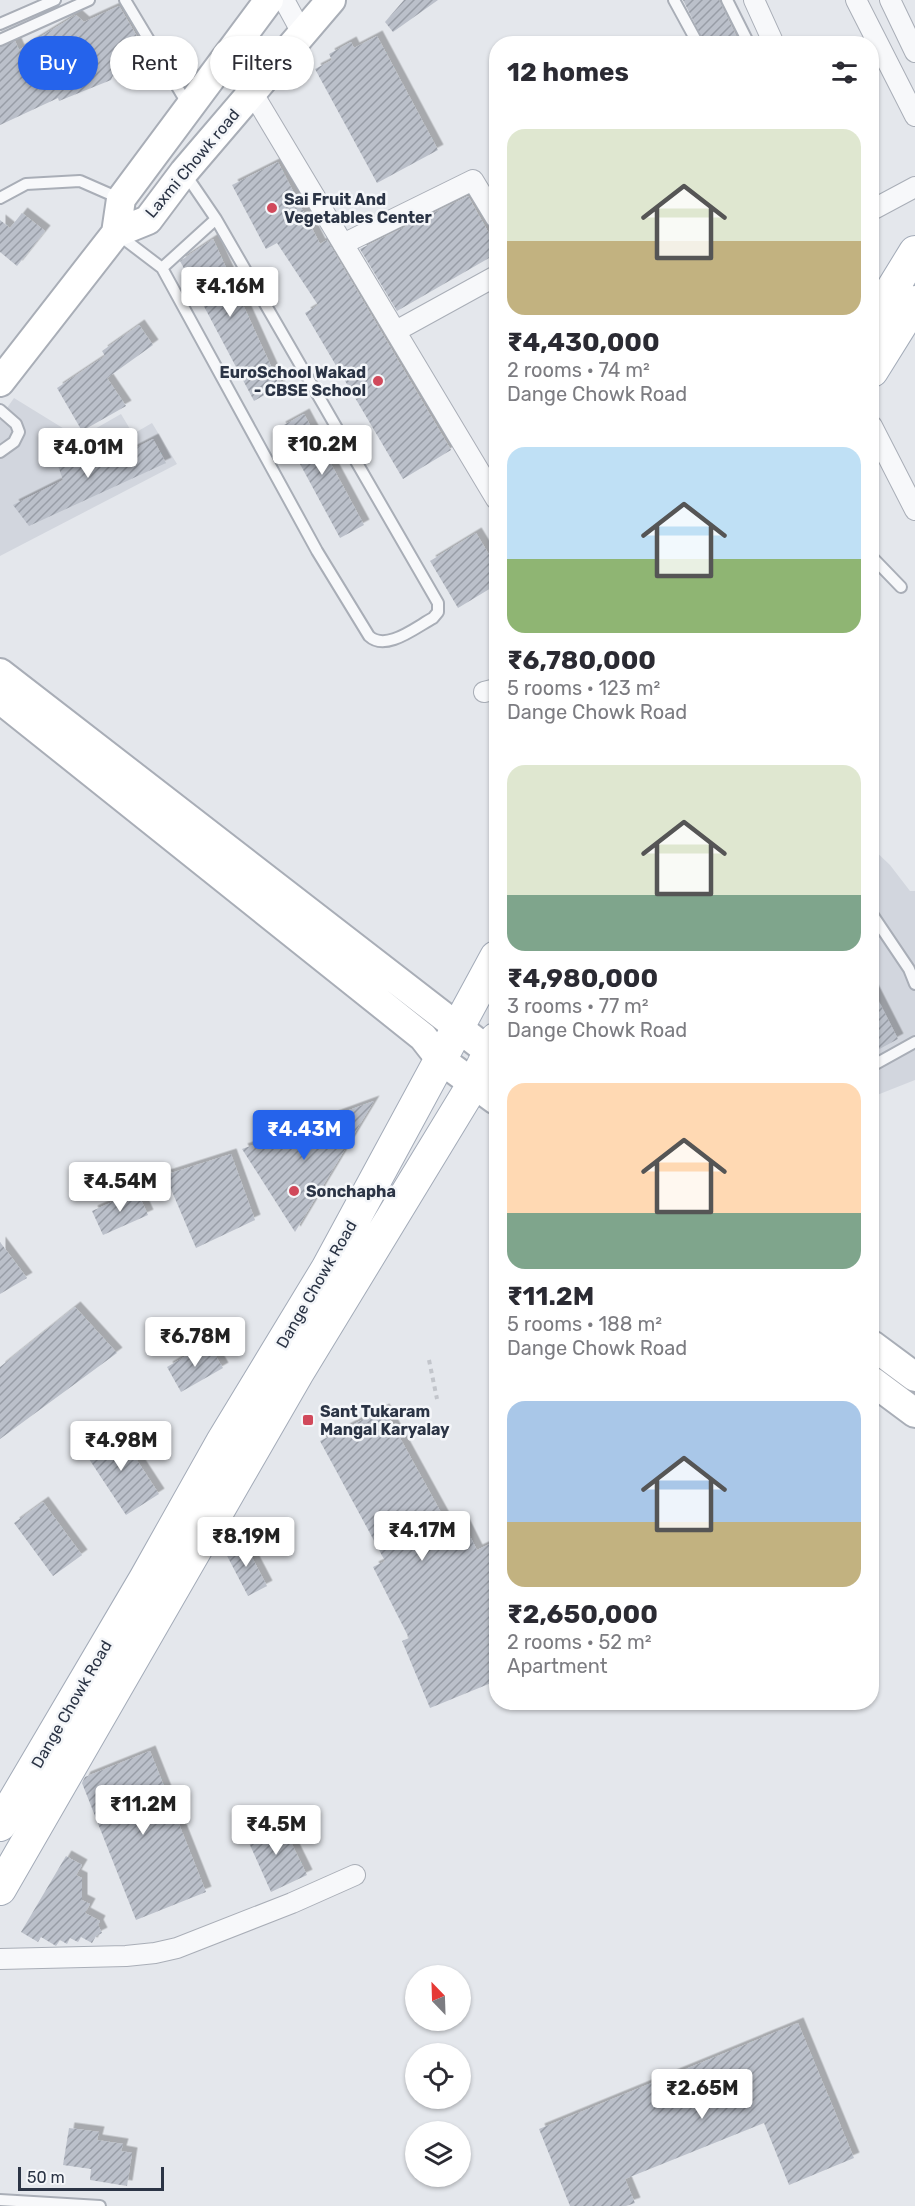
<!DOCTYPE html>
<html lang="en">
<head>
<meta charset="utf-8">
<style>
	:root { --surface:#fff; --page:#f2f2f3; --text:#2b2b33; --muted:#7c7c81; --accent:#2563eb }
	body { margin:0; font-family:Rubik,sans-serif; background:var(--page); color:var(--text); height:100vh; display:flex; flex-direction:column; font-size:22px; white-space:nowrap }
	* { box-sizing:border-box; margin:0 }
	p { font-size:20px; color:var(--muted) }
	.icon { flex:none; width:33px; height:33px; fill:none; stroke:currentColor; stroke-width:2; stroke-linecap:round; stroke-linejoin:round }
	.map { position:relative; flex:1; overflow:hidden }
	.sheet { position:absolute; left:489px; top:36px; width:390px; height:1674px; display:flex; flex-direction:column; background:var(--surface); border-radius:24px; box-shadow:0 2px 4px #0004 }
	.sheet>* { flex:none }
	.hud { position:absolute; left:18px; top:36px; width:381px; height:54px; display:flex; gap:12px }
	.needle { width:39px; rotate:337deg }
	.fabs { position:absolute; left:405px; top:1965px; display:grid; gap:12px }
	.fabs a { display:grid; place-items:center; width:66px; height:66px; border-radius:50%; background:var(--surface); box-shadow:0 2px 4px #0004; font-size:30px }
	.scale { position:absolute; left:18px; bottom:15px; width:146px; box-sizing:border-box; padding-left:6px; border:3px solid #2b3445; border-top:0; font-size:16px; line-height:21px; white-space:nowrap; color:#2b3445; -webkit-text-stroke:4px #f4f6f9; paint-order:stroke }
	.price { position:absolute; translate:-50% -51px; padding:0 14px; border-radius:6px; background:#fff; color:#222; font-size:20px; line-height:39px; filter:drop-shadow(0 2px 3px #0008) }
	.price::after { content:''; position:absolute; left:50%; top:36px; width:18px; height:14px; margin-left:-9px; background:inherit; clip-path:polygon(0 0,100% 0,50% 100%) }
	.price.on { background:var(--accent); color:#fff }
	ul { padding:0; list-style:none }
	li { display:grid; align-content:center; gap:12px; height:318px; padding:0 18px }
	li span { display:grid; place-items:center; height:186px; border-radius:18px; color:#555 }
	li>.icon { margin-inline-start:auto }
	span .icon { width:108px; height:108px; fill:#fffc; stroke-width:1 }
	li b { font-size:26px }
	h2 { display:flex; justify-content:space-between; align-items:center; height:72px; padding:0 18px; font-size:26px }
	.tag { padding:0 21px; border-radius:27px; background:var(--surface); box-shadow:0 2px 4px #0004; font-size:21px; line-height:54px }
	.tag.on { background:var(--accent); color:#fff }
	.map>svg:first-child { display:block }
</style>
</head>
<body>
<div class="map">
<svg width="915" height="2206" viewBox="0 0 915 2206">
	<defs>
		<pattern id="building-hatch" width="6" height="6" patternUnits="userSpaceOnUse" patternTransform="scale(1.5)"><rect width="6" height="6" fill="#bbc0ca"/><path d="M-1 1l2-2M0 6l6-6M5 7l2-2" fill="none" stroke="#989da6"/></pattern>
		<filter id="shadow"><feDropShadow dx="5.5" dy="-5.5" stdDeviation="0" flood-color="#0004"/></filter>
	</defs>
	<rect width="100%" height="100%" fill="#e4e7ec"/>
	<path fill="#d2d6de" d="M 14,398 L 79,438 L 121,414 L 133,434 L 152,423 L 177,464 L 0,556 L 0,418 Z
		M 872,848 L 890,865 L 910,891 L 915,891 L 915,1080 L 872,1097 Z"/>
	<path fill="url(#building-hatch)" filter="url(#shadow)" d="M 404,0 L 438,0 L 393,32 L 385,22 Z
		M 683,0 L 719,0 L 740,44 L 705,44 Z
		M 119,6 L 141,43 L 121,55 L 111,80 L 59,101 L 58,98 L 0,125 L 0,47 L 15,41 L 19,50 L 76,15 L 84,22 Z
		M 377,36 L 438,150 L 377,183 L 315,69 L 332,60 L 329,54 L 351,42 L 354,48 Z
		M 278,162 L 320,244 L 327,240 L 451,450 L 403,479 L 305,313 L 318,305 L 277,243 L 266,249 L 232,185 Z
		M 468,196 L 496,246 L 496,254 L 397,311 L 360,249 Z
		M 22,213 L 45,231 L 17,266 L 0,252 L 0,220 L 10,228 Z
		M 213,239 L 280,386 L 254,401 L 180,261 Z
		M 139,325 L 153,345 L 107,378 L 126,406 L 82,431 L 57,388 L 105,356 L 102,351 Z
		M 304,414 L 364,525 L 340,538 L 280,427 Z
		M 153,439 L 166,463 L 29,526 L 13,505 L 63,480 L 56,460 L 94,444 L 103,465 Z
		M 476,533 L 496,566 L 496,585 L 458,608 L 430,561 Z
		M 872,988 L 898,1039 L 872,1053 Z
		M 374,1101 L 295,1232 L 242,1149 Z
		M 231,1154 L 255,1220 L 196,1248 L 165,1175 Z
		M 137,1191 L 148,1215 L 103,1235 L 92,1211 Z
		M 0,1242 L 27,1278 L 0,1294 Z
		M 75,1307 L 117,1353 L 0,1439 L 0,1367 Z
		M 208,1343 L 223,1368 L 181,1392 L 167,1367 Z
		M 384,1409 L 449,1527 L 462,1520 L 477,1550 L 496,1541 L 496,1681 L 430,1708 L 402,1641 L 409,1638 L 373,1567 L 385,1561 L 320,1441 Z
		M 116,1428 L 159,1494 L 126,1515 L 83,1450 Z
		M 43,1502 L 82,1555 L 53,1576 L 14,1523 Z
		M 243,1540 L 267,1586 L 248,1596 L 224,1550 Z
		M 150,1751 L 206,1892 L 136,1920 L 82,1783 L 85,1777 Z
		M 280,1820 L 307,1875 L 271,1892 L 246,1836 Z
		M 66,1856 L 82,1865 L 76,1875 L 82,1878 L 82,1900 L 90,1904 L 85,1913 L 100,1921 L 98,1925 L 102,1933 L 96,1936 L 92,1943 L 81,1937 L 78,1942 L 70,1938 L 67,1944 L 60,1940 L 56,1946 L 41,1937 L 38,1942 L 21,1932 Z
		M 798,2023 L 854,2158 L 789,2185 L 764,2123 L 625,2179 L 635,2203 L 626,2206 L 570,2206 L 539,2129 Z
		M 69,2128 L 99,2132 L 97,2140 L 123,2144 L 121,2151 L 132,2153 L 127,2186 L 90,2180 L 91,2169 L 63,2165 Z"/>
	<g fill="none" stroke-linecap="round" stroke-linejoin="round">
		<g stroke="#a9aeb7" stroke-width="14">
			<path id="lane" d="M 125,0 L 188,105
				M 674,0 L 698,44
				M 727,0 L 749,44
				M 0,24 L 55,0
				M 0,40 L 89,0
				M 0,198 L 26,184 L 80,181 L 121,199
				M 120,236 L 162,268 L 317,551 L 369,636 C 386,652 416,627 433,618 L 438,612 L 438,603 L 216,219 L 184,172
				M 162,268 L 216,219
				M 0,410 L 16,424 L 19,432 L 14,442 L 0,452
				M 872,557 L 901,587
				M 872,914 L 909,969 L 915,984
				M 872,1066 L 915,1042
				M 0,2200 L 100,2206"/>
		</g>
		<g stroke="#a9aeb7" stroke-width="22">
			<path id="street" d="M 284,0 L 302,33
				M 754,0 L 774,44
				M 856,0 L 915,116
				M 890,0 L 915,52
				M 224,60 L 252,92 L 496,499
				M 872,210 L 915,187
				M 343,244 L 473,180 L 496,218
				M 396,331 L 496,276
				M 872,426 L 915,510
				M 484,692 L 496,689
				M 0,1959 L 126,1956 L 155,1953 L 177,1948 L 292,1903 L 355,1875"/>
		</g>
		<g stroke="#a9aeb7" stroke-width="32">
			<path id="secondary" d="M 116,233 L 121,199 L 269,0
				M 0,382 L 116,233 L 148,220 L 184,172 L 331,0
				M 0,673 L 496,1057
				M 0,699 L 423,1037 L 441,1060 L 496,1100
				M 872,1345 L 915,1377
				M 872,1381 L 915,1413"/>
		</g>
		<g stroke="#a3abb8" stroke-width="34">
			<path id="primary" d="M 872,322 L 915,252
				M 872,371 L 915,302
				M 0,1825 L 145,1579 L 222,1442 L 327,1269 L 496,957
				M 0,1889 L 297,1374 L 474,1083 L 496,1039"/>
		</g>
		<path stroke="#c2c5cb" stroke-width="4" stroke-dasharray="4.5 4.5" stroke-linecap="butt" d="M 429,1360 L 437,1399"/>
		<use href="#lane" stroke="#f7f8fa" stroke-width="10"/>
		<use href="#street" stroke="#f7f8fa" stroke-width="20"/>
		<use href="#secondary" stroke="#fff" stroke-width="28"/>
		<use href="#primary" stroke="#fff" stroke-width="32"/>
	</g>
	<g fill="#d1495b" stroke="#f4f6f9" stroke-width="2">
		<circle cx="272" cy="208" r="6"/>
		<circle cx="378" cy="381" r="6"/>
		<circle cx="294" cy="1191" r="6"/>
		<rect x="302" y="1414" width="12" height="12" rx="3"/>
	</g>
	<g text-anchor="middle" stroke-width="5" stroke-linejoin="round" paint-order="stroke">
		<g font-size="16" fill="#2b3445" stroke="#f4f6f9">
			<text transform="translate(192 163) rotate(-50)" y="6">Laxmi Chowk road</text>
			<text transform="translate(316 1284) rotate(-60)" y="6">Dange Chowk Road</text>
			<text transform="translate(71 1704) rotate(-60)" y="6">Dange Chowk Road</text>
		</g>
		<g font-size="16" font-weight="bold" fill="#2b3445" stroke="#f4f6f9" text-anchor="start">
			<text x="284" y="205">Sai Fruit And<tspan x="284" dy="18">Vegetables Center</tspan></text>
			<text x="366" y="378" text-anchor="end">EuroSchool Wakad<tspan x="366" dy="18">- CBSE School</tspan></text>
			<text x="306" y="1197">Sonchapha</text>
			<text x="320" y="1417">Sant Tukaram<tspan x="320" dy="18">Mangal Karyalay</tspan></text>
		</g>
	</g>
</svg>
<div class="fabs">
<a><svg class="needle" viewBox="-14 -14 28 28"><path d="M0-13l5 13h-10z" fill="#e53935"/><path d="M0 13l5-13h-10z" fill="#7c7c81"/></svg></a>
<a><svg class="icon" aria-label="locate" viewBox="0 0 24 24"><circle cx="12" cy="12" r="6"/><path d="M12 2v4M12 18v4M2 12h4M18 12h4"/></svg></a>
<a><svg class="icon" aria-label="layers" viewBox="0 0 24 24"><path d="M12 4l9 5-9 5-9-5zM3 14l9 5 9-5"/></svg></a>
</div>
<div class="scale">50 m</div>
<b class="price" style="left:230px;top:318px">₹4.16M</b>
<b class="price" style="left:322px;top:476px">₹10.2M</b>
<b class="price" style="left:88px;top:479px">₹4.01M</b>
<b class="price on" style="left:304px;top:1161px">₹4.43M</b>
<b class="price" style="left:120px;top:1213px">₹4.54M</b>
<b class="price" style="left:195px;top:1368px">₹6.78M</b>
<b class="price" style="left:121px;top:1472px">₹4.98M</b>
<b class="price" style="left:422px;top:1562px">₹4.17M</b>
<b class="price" style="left:246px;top:1568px">₹8.19M</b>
<b class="price" style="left:143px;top:1836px">₹11.2M</b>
<b class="price" style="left:276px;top:1856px">₹4.5M</b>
<b class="price" style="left:702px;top:2120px">₹2.65M</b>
<div class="hud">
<a class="tag on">Buy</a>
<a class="tag">Rent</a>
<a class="tag">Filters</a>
</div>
<section class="sheet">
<h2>12 homes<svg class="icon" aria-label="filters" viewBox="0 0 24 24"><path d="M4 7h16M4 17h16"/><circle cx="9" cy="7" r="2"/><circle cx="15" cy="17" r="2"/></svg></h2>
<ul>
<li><span style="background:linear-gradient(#dfe7d0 60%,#c2b280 0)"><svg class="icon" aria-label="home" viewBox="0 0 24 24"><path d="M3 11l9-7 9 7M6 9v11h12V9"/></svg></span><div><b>₹4,430,000</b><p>2 rooms · 74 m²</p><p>Dange Chowk Road</p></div></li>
<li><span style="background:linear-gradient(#bfe0f5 60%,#8fb573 0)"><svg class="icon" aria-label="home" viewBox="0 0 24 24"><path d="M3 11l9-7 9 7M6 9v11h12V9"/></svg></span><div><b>₹6,780,000</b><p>5 rooms · 123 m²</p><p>Dange Chowk Road</p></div></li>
<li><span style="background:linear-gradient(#dfe7d0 70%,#7fa58c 0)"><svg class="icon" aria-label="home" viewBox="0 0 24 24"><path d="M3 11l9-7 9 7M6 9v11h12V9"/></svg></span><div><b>₹4,980,000</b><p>3 rooms · 77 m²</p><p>Dange Chowk Road</p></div></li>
<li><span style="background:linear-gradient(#ffd9b3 70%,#7fa58c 0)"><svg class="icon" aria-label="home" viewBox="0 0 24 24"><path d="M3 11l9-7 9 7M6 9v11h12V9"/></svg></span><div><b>₹11.2M</b><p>5 rooms · 188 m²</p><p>Dange Chowk Road</p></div></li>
<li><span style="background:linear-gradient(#a9c7e8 65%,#c2b280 0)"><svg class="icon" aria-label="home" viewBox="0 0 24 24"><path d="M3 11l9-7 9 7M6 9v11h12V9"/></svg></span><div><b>₹2,650,000</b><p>2 rooms · 52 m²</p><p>Apartment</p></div></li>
</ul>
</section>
</div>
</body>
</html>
